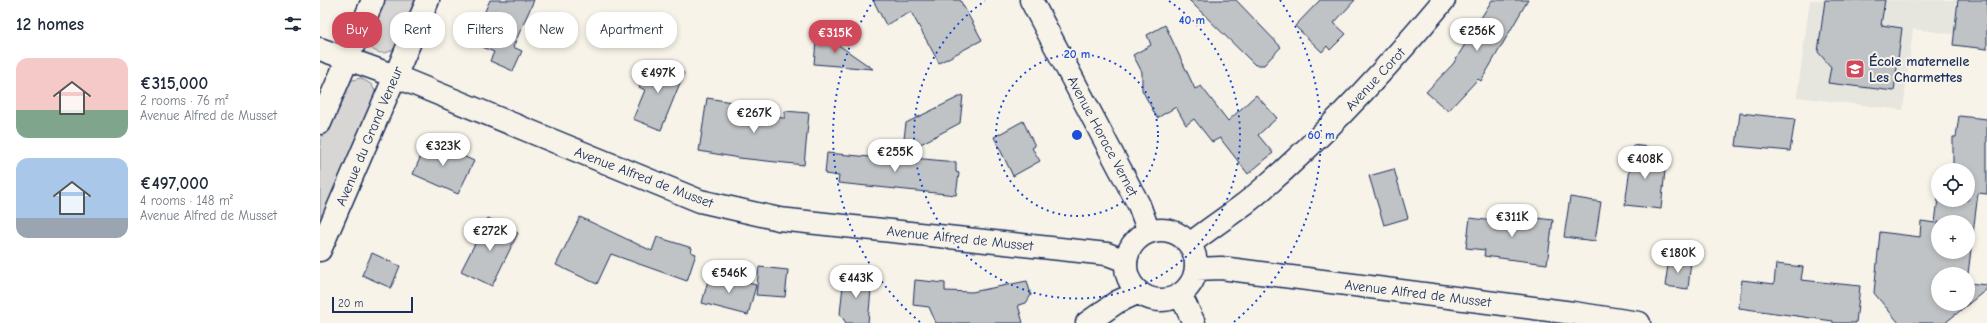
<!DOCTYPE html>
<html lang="en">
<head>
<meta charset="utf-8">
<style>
	:root { --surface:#fff; --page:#f2f2f3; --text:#1f2937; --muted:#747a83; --accent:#d1495b }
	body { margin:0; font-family:"Comic Neue",sans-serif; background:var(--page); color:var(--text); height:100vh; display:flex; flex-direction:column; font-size:15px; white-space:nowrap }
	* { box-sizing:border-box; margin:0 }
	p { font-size:13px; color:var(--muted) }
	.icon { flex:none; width:22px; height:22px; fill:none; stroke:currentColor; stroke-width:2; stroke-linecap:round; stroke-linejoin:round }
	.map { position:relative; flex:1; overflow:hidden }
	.side { display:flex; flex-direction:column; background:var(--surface); width:320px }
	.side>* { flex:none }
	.hud { position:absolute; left:12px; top:12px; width:380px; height:36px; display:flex; gap:8px }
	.tools { position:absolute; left:1611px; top:163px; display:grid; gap:8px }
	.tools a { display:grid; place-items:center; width:44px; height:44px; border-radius:50%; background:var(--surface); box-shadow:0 2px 6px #0003; font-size:20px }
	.scale { position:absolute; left:12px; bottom:10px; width:81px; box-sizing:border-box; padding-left:4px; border:2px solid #1b2f5e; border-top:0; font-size:11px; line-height:14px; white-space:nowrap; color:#1b2f5e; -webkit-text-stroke:3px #f7f3e8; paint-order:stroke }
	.price { position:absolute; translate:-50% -34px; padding:0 9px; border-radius:14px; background:#fff; color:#222; font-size:13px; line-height:26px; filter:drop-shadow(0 1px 2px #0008) }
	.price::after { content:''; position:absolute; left:50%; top:24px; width:12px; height:9px; margin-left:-6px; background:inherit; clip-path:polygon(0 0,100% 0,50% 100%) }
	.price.on { background:var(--accent); color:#fff }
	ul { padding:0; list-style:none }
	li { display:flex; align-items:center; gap:12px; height:100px; padding:0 16px }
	li span { display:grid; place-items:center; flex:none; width:112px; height:80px; border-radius:12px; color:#555 }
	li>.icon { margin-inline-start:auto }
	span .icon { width:48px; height:48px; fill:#fffc; stroke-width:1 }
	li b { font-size:17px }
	h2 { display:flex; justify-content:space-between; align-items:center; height:48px; padding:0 16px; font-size:17px }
	.tag { padding:0 14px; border-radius:16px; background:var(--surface); box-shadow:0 2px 6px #0003; font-size:14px; line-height:36px }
	.tag.on { background:var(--accent); color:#fff }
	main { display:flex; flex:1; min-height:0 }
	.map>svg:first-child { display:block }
</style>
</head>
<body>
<main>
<section class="side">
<h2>12 homes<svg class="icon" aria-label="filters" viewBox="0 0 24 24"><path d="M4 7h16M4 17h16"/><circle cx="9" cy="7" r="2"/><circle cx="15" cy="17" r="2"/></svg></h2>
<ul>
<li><span style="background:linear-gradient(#f6c9c9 65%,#7fa58c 0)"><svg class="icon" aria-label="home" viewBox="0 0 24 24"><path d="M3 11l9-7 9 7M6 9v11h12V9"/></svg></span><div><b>€315,000</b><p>2 rooms · 76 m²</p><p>Avenue Alfred de Musset</p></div></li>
<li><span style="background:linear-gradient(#a9c7e8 75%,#9aa5b1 0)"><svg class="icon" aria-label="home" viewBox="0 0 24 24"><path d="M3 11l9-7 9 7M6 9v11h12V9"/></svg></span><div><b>€497,000</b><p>4 rooms · 148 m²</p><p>Avenue Alfred de Musset</p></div></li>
</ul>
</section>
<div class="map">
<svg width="1667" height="323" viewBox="0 0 1667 323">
	<rect width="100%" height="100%" fill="#f7f3e8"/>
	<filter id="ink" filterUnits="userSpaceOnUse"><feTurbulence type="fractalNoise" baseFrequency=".025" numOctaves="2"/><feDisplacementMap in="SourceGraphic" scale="8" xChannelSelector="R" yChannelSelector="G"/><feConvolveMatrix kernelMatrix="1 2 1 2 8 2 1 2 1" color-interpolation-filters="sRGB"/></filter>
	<g filter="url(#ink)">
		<path fill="#e6e5de" d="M 1490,0 L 1651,0 L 1634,34 L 1593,29 L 1583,110 L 1477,97 Z"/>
		<path fill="#d7d6d4" stroke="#798299" d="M 60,0 L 97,0 L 77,47 C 65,56 55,55 47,43 Z
			M 41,78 L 52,85 L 57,96 L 0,228 L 0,141 L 24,85 L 29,81 Z"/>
		<path fill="#c0c3c5" stroke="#1b2f5e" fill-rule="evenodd" d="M 170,0 L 214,0 L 193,47 L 202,51 L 193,71 L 170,61 L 174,52 L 151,42 Z
			M 553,0 L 640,0 L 662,40 L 619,63 L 591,12 L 566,25 Z
			M 869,0 L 916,0 L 961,47 L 944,65 L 935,65 Z
			M 1000,0 L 1035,0 L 1014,23 L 1026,34 L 1010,50 L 1007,46 L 1002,52 L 975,26 Z
			M 1172,0 L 1208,0 L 1161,81 L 1158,79 L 1128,111 L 1106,92 L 1133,64 Z
			M 1505,0 L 1565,0 L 1561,25 L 1582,28 L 1574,91 L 1508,83 L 1511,67 L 1498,52 Z
			M 1638,0 L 1667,0 L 1667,49 L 1633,45 Z
			M 845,25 L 875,89 L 881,86 L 908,121 L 936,95 L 957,118 L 938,135 L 953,153 L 928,174 L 900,138 L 892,142 L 874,119 L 866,125 L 856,107 L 837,118 L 822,90 L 822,72 L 813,55 L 831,45 L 827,35 Z
			M 497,30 L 553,69 L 494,64 Z
			M 332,59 L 364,73 L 341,130 L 313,119 L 325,90 L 319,87 Z
			M 643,95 L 640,123 L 582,154 L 586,123 Z
			M 387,98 L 418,103 L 419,115 L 465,118 L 465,111 L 489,113 L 484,165 L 419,158 L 379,151 Z
			M 1420,113 L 1475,119 L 1470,151 L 1416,146 Z
			M 1639,116 L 1667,119 L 1667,194 L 1658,193 L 1648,274 L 1618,274 L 1618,304 L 1648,304 L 1648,283 L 1667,285 L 1667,289 L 1625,323 L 1579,323 L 1554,293 L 1560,232 L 1600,237 L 1601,221 L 1615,223 L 1618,199 L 1648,200 L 1648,170 L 1633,170 L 1633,137 L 1636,137 ZM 1618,222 L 1648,222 L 1648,252 L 1618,252 Z
			M 703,121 L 715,146 L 712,148 L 720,161 L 693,176 L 674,137 Z
			M 108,140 L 154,161 L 138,194 L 93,174 Z
			M 1313,145 L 1335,148 L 1333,168 L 1345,170 L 1341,209 L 1305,205 Z
			M 507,153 L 582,160 L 582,157 L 636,162 L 636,172 L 639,173 L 636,195 L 518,183 L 519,176 L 505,174 Z
			M 1074,169 L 1088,218 L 1064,225 L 1049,176 Z
			M 1250,197 L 1281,202 L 1275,241 L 1244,237 Z
			M 1182,214 L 1233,220 L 1227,264 L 1164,256 L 1165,250 L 1146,248 L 1150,218 L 1181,222 Z
			M 260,217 L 332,251 L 337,237 L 372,248 L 371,252 L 376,254 L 367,281 L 291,254 L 277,284 L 236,265 Z
			M 168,218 L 198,233 L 172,286 L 141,271 Z
			M 52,253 L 80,266 L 71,288 L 42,275 Z
			M 1349,258 L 1371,261 L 1368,289 L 1345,286 Z
			M 1456,264 L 1483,267 L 1481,280 L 1540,286 L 1536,323 L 1513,323 L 1513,321 L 1419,308 L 1422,280 L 1454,284 Z
			M 439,267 L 468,270 L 465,297 L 436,295 Z
			M 390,273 L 436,285 L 428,315 L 382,303 Z
			M 524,275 L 552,278 L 548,323 L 526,323 L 520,314 Z
			M 595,280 L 625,283 L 625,291 L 652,292 L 707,281 L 711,295 L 706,303 L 698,305 L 703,323 L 616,323 L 609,307 L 593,305 Z"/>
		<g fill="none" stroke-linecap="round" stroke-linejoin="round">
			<g stroke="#1b2f5e" stroke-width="25">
				<path id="minor" d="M 711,0 L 819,205 L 829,232
					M 0,49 L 75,76 L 380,201 L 459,219 L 787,254 L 806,261
					M 0,123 L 53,0
					M806 265a35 35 0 1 1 70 0a35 35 0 1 1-70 0Z
					M 870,244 C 886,231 903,220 919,208 C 935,197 949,183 963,171 C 1021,118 1074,60 1124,0
					M 0,250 L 108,0
					M 876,269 L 901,268 L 1253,313 L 1319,323
					M 858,296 L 865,304 L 874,323
					M 767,323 L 797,302 L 819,292"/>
			</g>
			<use href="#minor" stroke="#f7f3e8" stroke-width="22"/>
		</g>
	</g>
	<g fill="none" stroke="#1d4ed8" stroke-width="2" stroke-dasharray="2 4">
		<circle cx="757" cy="135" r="81"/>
		<path d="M849 1A163 163 0 1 1 665 1"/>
		<path d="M600 322A244 244 0 0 1 554 0M960 0A244 244 0 0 1 914 322"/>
	</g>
	<defs>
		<g id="school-square" transform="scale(1)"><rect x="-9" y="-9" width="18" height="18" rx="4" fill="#d1495b" stroke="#f7f3e8"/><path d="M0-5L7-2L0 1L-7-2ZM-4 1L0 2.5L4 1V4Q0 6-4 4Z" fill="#fff"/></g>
	</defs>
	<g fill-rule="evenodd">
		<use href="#school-square" x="1535" y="69"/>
	</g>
	<g text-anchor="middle" stroke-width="4" stroke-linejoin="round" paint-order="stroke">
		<g font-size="14" font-weight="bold" fill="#1b2f5e" stroke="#f7f3e8" text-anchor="start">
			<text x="1549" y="66">École maternelle<tspan x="1549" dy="16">Les Charmettes</tspan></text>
		</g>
		<g font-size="14" fill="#1b2f5e" stroke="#f7f3e8">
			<text transform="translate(1055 79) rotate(-47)" y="5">Avenue Corot</text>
			<text transform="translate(49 136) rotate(-67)" y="5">Avenue du Grand Veneur</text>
			<text transform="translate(783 136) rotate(62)" y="5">Avenue Horace Vernet</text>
			<text transform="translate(324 177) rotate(21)" y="5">Avenue Alfred de Musset</text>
			<text transform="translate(640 238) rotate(6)" y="5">Avenue Alfred de Musset</text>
			<text transform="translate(1098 293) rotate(7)" y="5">Avenue Alfred de Musset</text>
		</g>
	</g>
	<circle cx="757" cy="135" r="6" fill="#1d4ed8" stroke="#f7f3e8" stroke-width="2"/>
	<g font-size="12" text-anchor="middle" font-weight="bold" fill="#1d4ed8" stroke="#f7f3e8" stroke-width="4" stroke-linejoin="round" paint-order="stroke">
		<text x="872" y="24">40 m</text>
		<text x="757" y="58">20 m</text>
		<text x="1001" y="139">60 m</text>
	</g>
</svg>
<div class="tools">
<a><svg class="icon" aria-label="locate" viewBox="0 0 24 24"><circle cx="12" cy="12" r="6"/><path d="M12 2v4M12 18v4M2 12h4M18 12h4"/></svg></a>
<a>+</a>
<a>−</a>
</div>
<div class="scale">20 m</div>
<b class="price" style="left:1157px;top:52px">€256K</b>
<b class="price on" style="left:515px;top:54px">€315K</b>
<b class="price" style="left:338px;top:94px">€497K</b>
<b class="price" style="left:434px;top:134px">€267K</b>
<b class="price" style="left:123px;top:167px">€323K</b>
<b class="price" style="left:575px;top:173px">€255K</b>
<b class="price" style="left:1325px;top:180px">€408K</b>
<b class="price" style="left:1192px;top:238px">€311K</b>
<b class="price" style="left:170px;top:252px">€272K</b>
<b class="price" style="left:1358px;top:274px">€180K</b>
<b class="price" style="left:409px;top:294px">€546K</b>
<b class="price" style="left:536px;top:299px">€443K</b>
<div class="hud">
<a class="tag on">Buy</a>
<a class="tag">Rent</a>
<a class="tag">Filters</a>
<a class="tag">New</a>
<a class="tag">Apartment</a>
</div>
</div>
</main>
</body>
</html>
